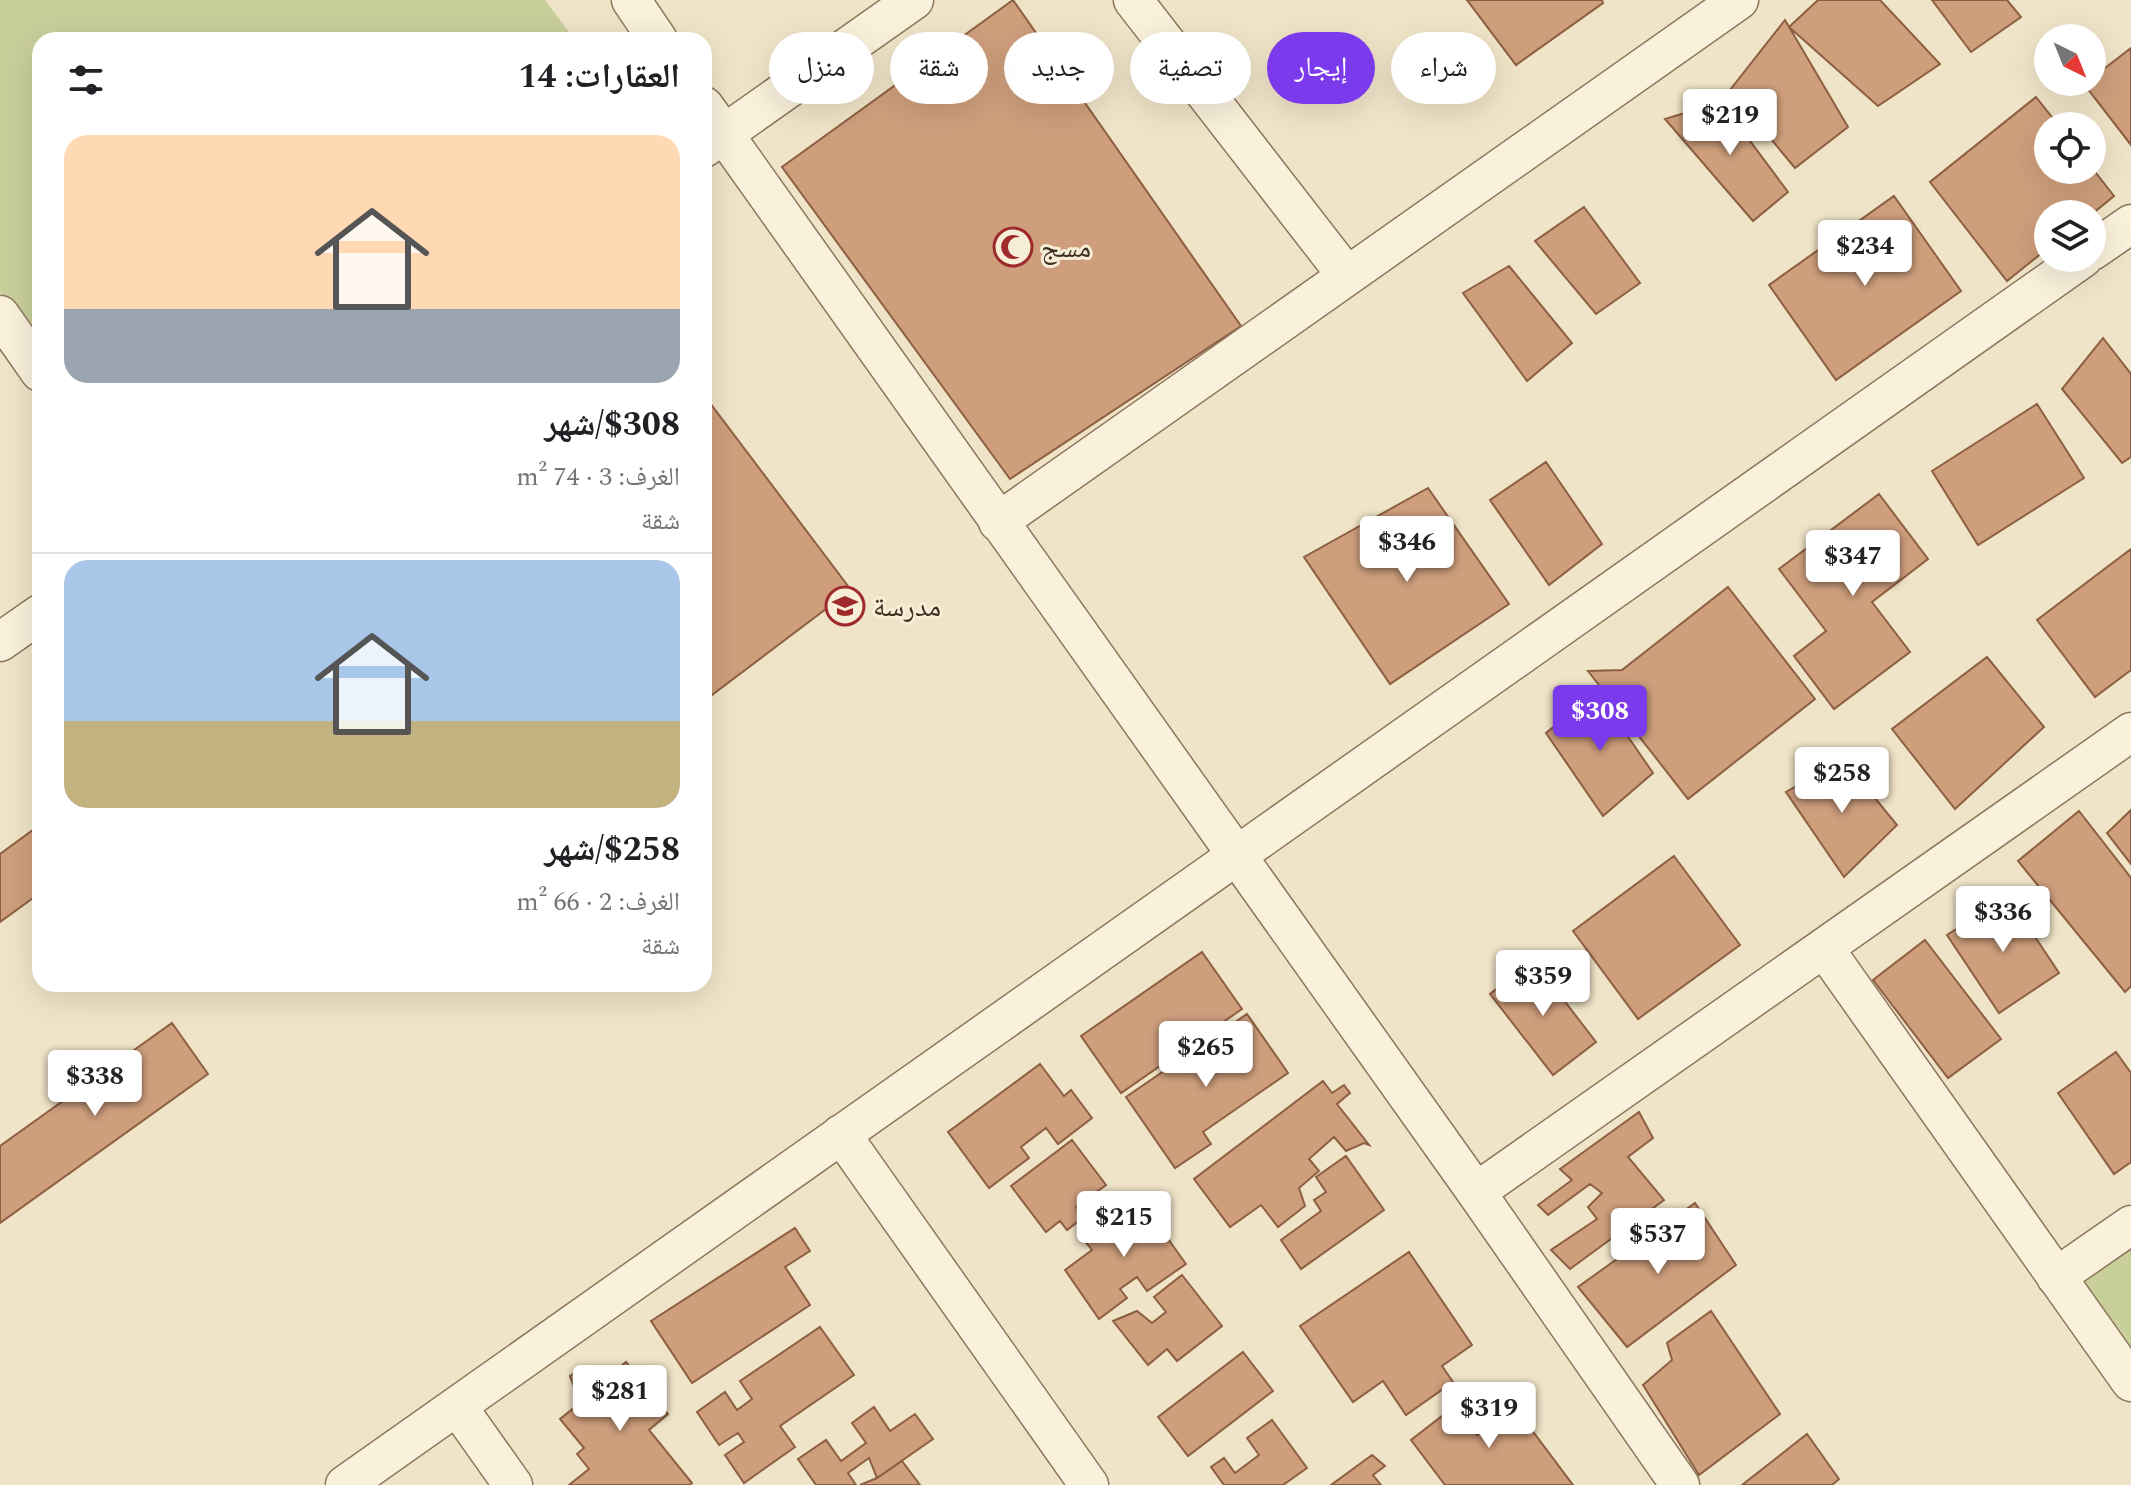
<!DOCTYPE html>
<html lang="ar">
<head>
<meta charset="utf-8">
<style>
	:root { --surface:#fff; --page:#f6f6f6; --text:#202124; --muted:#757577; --line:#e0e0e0; --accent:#7c3aed }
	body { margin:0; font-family:Spectral,"Noto Naskh Arabic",serif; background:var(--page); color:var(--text); direction:rtl; height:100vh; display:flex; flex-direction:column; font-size:30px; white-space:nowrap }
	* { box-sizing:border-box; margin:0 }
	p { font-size:26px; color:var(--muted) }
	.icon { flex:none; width:44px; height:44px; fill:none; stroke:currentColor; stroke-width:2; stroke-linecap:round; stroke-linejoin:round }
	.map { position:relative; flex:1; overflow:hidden; direction:ltr }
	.side { position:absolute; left:32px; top:32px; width:680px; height:960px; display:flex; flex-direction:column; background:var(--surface); border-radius:24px; box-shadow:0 8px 32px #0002; direction:rtl }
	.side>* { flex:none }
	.top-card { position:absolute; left:736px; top:32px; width:760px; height:72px; direction:rtl; display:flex; gap:16px }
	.needle { width:52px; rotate:137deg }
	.fabs { position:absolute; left:2034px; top:24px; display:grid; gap:16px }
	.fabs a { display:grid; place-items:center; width:72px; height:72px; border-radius:50%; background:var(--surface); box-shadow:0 8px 32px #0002; font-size:40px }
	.price { position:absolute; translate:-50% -68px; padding:0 18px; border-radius:8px; background:#fff; color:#222; font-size:26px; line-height:52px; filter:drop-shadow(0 2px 4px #0008) }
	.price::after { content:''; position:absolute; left:50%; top:48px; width:24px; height:18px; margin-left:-12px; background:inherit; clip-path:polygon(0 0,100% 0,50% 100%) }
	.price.selected { background:var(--accent); color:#fff }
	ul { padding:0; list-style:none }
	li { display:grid; align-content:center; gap:16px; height:424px; padding:0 32px }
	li+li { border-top:2px solid var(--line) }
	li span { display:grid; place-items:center; height:248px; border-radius:24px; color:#555 }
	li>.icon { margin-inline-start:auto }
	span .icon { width:144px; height:144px; fill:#fffc; stroke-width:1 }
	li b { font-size:34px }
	h2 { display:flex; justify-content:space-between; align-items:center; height:96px; padding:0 32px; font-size:34px }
	.tag { padding:0 28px; border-radius:36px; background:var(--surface); box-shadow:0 8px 32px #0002; font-size:28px; line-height:72px }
	.tag.selected { background:var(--accent); color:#fff }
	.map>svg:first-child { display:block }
</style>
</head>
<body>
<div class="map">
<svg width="2131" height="1485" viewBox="0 0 2131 1485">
	<rect width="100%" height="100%" fill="#f0e4c8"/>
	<path fill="#c9cf9b" d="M 0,0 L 545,0 L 575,40 L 40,40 L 40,347 L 0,292 Z
		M 2131,1225 L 2131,1368 L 2045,1285 Z"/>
	<path fill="#cf9f7d" stroke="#8d5f41" stroke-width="2" d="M 1013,0 L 1241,326 L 1010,479 L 782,167 Z
		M 1467,0 L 1602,0 L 1603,3 L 1516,65 Z
		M 1818,0 L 1880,0 L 1940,64 L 1878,106 L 1789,27 Z
		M 1932,0 L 2007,0 L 2021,17 L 1971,52 Z
		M 1785,20 L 1848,127 L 1795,168 L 1730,90 Z
		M 2131,48 L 2131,145 L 2084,84 L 2092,82 L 2092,78 Z
		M 2036,97 L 2059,126 L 2048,126 L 2048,170 L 2092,168 L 2114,196 L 2092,214 L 2048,214 L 2048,248 L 2007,281 L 1930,182 Z
		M 1721,102 L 1788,192 L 1753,221 L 1665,119 Z
		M 1894,196 L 1961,291 L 1836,380 L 1769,285 Z
		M 1584,207 L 1640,283 L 1596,314 L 1535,241 Z
		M 1509,266 L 1572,343 L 1527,381 L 1463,293 Z
		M 2103,338 L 2131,374 L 2131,457 L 2122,463 L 2062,389 Z
		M 704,395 L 851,590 L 704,701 Z
		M 2037,404 L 2084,478 L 1978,545 L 1932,471 Z
		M 1546,462 L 1602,544 L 1549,585 L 1490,500 Z
		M 1428,488 L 1509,604 L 1390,684 L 1304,557 Z
		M 1879,494 L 1928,559 L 1872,602 L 1910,652 L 1834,709 L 1794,656 L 1826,631 L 1779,569 Z
		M 2131,549 L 2131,670 L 2095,697 L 2037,620 Z
		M 1728,587 L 1815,699 L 1688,799 L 1588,671 L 1622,670 Z
		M 1987,657 L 2044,727 L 1955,809 L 1892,729 Z
		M 1602,688 L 1611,712 L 1653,773 L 1603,816 L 1546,733 Z
		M 1843,759 L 1897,825 L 1844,877 L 1786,792 Z
		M 2131,810 L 2131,864 L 2107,833 Z
		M 2079,811 L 2131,878 L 2131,986 L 2125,992 L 2018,861 Z
		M 33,830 L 40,839 L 40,893 L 0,922 L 0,854 Z
		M 1674,856 L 1740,945 L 1638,1019 L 1573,931 Z
		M 2008,896 L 2059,973 L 1999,1013 L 1947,935 Z
		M 1925,940 L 2001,1039 L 1948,1078 L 1873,980 Z
		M 1202,952 L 1242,1009 L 1121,1093 L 1081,1036 Z
		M 1533,960 L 1596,1042 L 1553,1075 L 1490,994 Z
		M 1247,1014 L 1288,1073 L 1203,1132 L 1211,1144 L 1175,1168 L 1126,1097 Z
		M 172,1023 L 208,1074 L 0,1223 L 0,1146 Z
		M 2116,1052 L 2131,1073 L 2131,1162 L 2114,1174 L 2058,1093 Z
		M 1040,1064 L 1064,1096 L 1071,1090 L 1092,1118 L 1058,1144 L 1046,1128 L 1021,1147 L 1029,1158 L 989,1188 L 948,1132 Z
		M 1323,1081 L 1332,1093 L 1344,1085 L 1350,1093 L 1337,1104 L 1369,1145 L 1364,1143 L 1346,1151 L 1334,1137 L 1309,1159 L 1319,1171 L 1299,1188 L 1305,1206 L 1278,1227 L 1261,1205 L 1230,1227 L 1194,1179 Z
		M 1639,1112 L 1653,1138 L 1628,1157 L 1664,1200 L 1570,1269 L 1551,1250 L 1597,1219 L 1588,1207 L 1602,1193 L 1590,1184 L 1548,1215 L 1538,1205 L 1572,1180 L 1560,1169 Z
		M 1072,1140 L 1106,1185 L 1076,1207 L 1084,1217 L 1067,1230 L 1060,1221 L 1046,1232 L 1011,1186 Z
		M 1346,1156 L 1384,1210 L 1301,1269 L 1281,1240 L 1321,1211 L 1314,1200 L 1326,1192 L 1316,1177 Z
		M 1140,1200 L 1186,1264 L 1147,1291 L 1137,1277 L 1120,1289 L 1127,1298 L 1099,1319 L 1065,1270 L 1092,1250 L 1084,1240 Z
		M 1695,1203 L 1736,1265 L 1627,1347 L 1578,1287 Z
		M 795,1228 L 810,1251 L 785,1267 L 810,1305 L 692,1383 L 651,1321 Z
		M 1409,1252 L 1472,1345 L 1442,1366 L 1453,1382 L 1406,1415 L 1383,1381 L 1353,1402 L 1300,1326 Z
		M 1182,1275 L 1222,1326 L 1177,1361 L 1167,1349 L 1148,1365 L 1113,1321 L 1137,1311 L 1152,1323 L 1166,1312 L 1154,1297 Z
		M 1711,1311 L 1780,1414 L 1699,1475 L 1643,1385 L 1672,1360 L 1667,1343 Z
		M 820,1327 L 854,1375 L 780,1426 L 795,1447 L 744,1483 L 725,1455 L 744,1442 L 738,1433 L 719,1445 L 697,1412 L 725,1392 L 737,1410 L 752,1399 L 740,1381 Z
		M 1243,1352 L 1273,1391 L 1188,1456 L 1158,1417 Z
		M 626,1362 L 668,1414 L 649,1430 L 692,1483 L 689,1485 L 569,1485 L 589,1469 L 577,1454 L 584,1448 L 560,1419 L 580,1403 L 570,1376 L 577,1371 L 592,1390 Z
		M 1501,1389 L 1573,1485 L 1445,1485 L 1411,1440 L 1455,1406 L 1477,1435 L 1494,1422 L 1481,1405 Z
		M 874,1407 L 890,1431 L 915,1414 L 933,1439 L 877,1478 L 869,1458 L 848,1473 L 856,1485 L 816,1485 L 798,1459 L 826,1440 L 841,1461 L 866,1443 L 852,1423 Z
		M 1272,1420 L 1307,1468 L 1283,1485 L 1224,1485 L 1211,1467 L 1224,1458 L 1235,1473 L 1259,1455 L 1247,1438 Z
		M 1807,1434 L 1839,1479 L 1832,1485 L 1742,1485 Z
		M 1372,1455 L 1385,1466 L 1373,1475 L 1381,1485 L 1331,1485 Z
		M 902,1461 L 920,1485 L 860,1485 L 877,1478 Z"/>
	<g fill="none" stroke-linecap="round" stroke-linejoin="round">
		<g stroke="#8d765c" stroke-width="41">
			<path id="minor" d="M 631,0 L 658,40
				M 1133,0 L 1347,276
				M 704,106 L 1476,1192 L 1680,1485
				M 704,148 L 914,0
				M 2092,251 L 2131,224
				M 0,315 L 40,372
				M 998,522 L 1739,0
				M 0,642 L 40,614
				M 1824,948 L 2131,1382
				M 841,1134 L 1089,1485
				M 1476,1192 L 2131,732
				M 2056,1277 L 2131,1225
				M 457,1406 L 513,1485
				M 345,1485 L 2083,258"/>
		</g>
		<use href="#minor" stroke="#faf1dc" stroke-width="38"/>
	</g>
	<defs>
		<g id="mosque-ring" transform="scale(2)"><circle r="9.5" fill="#f7eed8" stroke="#9e2a2b" stroke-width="1.5"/><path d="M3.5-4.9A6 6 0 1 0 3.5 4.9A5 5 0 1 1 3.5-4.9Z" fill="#9e2a2b"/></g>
		<g id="school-ring" transform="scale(2)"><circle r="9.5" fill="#f7eed8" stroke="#9e2a2b" stroke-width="1.5"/><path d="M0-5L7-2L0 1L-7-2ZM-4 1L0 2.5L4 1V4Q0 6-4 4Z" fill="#9e2a2b"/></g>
	</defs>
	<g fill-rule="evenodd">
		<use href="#mosque-ring" x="1013" y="247"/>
		<use href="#school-ring" x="845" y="606"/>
	</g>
	<g text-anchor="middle" stroke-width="6" stroke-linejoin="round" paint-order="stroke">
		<g font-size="28" fill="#3d2e20" stroke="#f7eed8" text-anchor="start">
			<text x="1041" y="257">مسج</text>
			<text x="873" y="616">مدرسة</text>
		</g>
	</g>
</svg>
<div class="fabs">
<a><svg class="needle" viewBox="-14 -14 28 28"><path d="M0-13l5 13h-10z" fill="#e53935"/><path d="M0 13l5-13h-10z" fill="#757577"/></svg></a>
<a><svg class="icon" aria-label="locate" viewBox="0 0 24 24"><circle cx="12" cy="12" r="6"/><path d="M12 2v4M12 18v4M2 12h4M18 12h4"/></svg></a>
<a><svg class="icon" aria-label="layers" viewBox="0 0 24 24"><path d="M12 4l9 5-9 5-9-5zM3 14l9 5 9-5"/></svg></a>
</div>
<b class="price" style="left:1730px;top:157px">$219</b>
<b class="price" style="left:1865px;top:288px">$234</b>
<b class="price" style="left:1407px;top:584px">$346</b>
<b class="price" style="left:1853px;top:598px">$347</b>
<b class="price selected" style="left:1600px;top:753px">$308</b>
<b class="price" style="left:1842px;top:815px">$258</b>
<b class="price" style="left:2003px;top:954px">$336</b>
<b class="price" style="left:1543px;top:1018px">$359</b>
<b class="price" style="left:1206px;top:1089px">$265</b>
<b class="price" style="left:95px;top:1118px">$338</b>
<b class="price" style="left:1124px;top:1259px">$215</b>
<b class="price" style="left:1658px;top:1276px">$537</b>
<b class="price" style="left:620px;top:1433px">$281</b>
<b class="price" style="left:1489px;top:1450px">$319</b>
<div class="top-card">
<a class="tag">شراء</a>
<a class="tag selected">إيجار</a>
<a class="tag">تصفية</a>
<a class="tag">جديد</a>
<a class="tag">شقة</a>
<a class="tag">منزل</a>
</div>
<section class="side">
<h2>العقارات: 14<svg class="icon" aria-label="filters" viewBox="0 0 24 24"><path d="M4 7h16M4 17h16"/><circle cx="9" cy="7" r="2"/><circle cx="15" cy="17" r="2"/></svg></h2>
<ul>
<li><span style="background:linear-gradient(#ffd9b3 70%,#9aa5b1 0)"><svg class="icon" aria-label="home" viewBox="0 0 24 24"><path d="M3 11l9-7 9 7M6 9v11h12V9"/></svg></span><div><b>$308/شهر</b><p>الغرف: 3 · 74 m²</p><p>شقة</p></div></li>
<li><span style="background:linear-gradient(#a9c7e8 65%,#c2b280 0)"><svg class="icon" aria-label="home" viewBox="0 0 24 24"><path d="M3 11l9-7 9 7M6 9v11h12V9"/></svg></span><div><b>$258/شهر</b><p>الغرف: 2 · 66 m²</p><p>شقة</p></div></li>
</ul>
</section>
</div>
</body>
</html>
